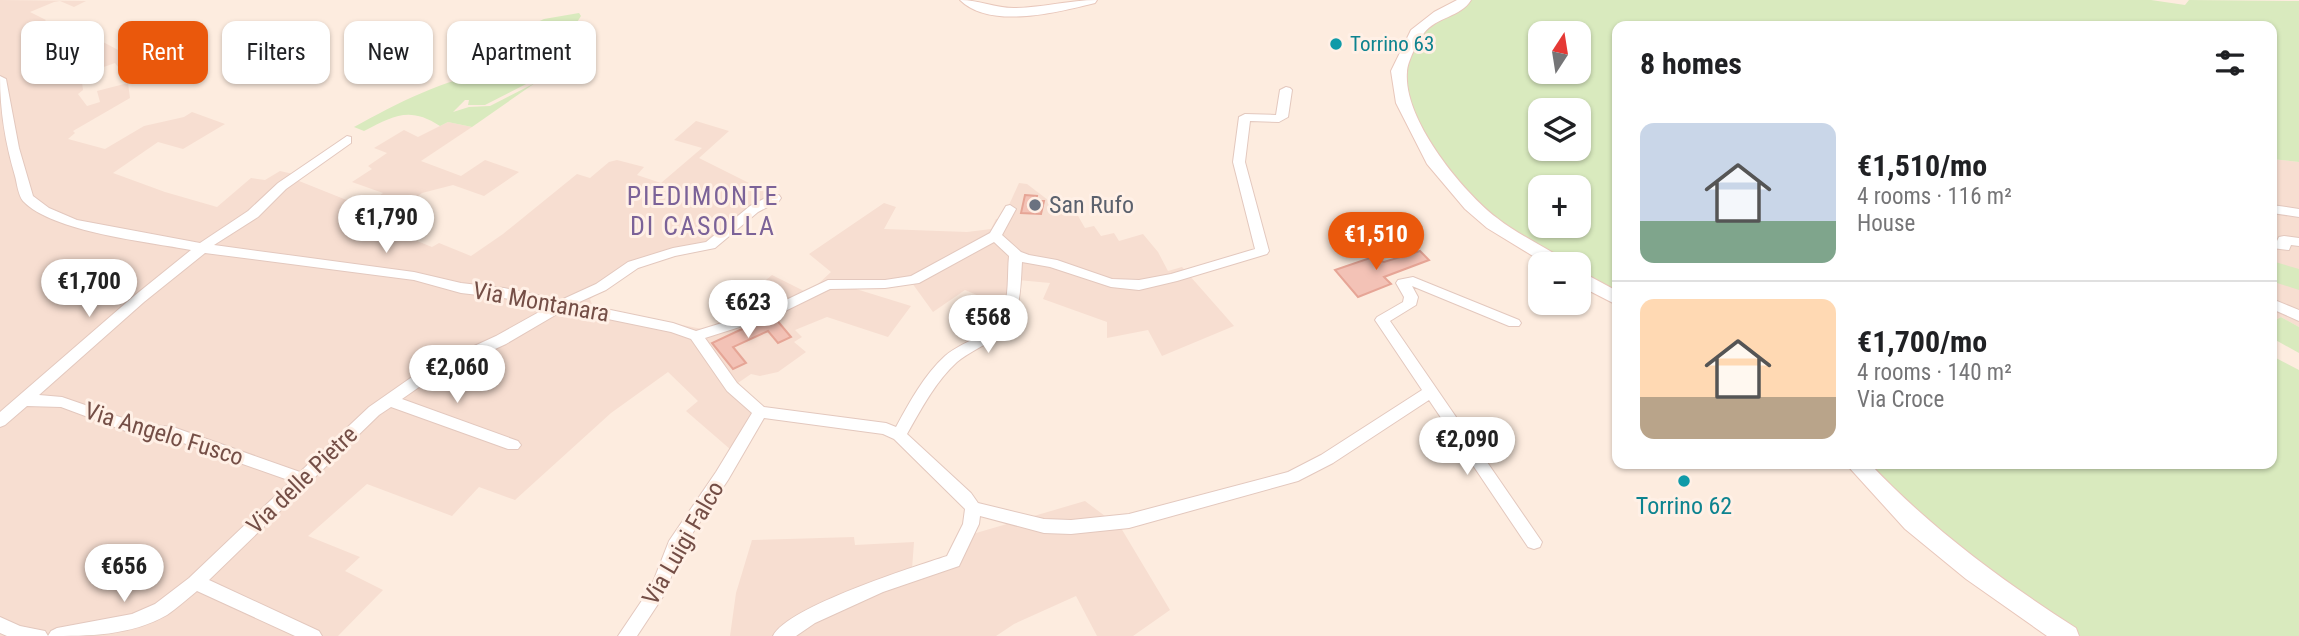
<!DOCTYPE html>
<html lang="en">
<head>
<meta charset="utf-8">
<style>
	:root { --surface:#fff; --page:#f6f6f6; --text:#202124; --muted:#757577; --line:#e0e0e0; --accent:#ea580c }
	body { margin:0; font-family:"Roboto Condensed",sans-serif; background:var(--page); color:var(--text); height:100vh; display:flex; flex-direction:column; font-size:26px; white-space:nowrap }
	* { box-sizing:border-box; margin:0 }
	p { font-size:23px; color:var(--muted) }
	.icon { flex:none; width:38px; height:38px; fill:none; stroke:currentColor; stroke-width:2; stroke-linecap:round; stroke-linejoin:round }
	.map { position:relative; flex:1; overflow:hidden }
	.sheet { position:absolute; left:1612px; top:21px; width:665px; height:448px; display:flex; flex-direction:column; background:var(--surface); border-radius:14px; box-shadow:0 2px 5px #0004 }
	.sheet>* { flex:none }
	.banner { position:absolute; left:21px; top:21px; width:665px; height:63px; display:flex; gap:14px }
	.needle { width:46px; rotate:12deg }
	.fabs { position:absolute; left:1528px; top:21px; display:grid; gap:14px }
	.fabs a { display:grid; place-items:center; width:63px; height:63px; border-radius:14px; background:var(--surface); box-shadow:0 2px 5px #0004; font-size:35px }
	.price { position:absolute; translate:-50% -60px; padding:0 16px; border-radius:24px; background:#fff; color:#222; font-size:23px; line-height:46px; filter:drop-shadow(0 2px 4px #0008) }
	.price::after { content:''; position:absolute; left:50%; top:42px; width:21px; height:16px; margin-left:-10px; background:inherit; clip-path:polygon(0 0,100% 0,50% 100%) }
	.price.on { background:var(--accent); color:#fff }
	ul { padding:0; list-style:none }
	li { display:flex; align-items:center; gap:21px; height:175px; padding:0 28px }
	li+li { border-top:2px solid var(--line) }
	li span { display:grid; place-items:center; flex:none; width:196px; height:140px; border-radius:14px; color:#555 }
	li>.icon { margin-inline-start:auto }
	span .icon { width:84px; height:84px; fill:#fffc; stroke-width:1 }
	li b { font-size:30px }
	h2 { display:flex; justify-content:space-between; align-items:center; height:84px; padding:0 28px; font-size:30px }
	.chip { padding:0 24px; border-radius:14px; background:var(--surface); box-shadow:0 2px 5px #0004; font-size:24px; line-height:63px }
	.chip.on { background:var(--accent); color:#fff }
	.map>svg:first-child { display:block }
</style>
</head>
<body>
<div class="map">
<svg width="2299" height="636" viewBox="0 0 2299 636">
	<rect width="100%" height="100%" fill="#fdecdf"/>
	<path fill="#f7ded1" d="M 0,0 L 86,1 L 74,7 L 60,1 L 54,2 L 30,12 L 46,20 L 42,24 L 53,30 L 56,29 L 64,44 L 49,49 L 52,56 L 103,42 L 141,62 L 119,68 L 115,63 L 81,75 L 83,90 L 78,94 L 87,106 L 100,102 L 97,91 L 128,83 L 130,98 L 73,131 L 75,133 L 68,139 L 105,149 L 144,126 L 184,117 L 192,112 L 225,124 L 183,149 L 158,142 L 113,173 L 165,192 L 217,207 L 251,178 L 265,180 L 280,171 L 293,174 L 294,179 L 364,207 L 383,193 L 352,182 L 372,169 L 368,166 L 387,153 L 374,148 L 404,130 L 418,137 L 448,122 L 472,127 L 421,161 L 461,176 L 485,160 L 519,172 L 484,196 L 453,185 L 422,193 L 402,209 L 435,222 L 412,239 L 432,247 L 439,243 L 471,256 L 503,234 L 577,174 L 590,178 L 609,162 L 617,160 L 644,167 L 637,175 L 661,183 L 702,148 L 674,140 L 696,121 L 729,131 L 699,158 L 781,199 L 751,216 L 720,242 L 639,267 L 590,299 L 593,307 L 707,330 L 754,306 L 745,297 L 772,275 L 806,292 L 817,285 L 831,272 L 809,254 L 884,203 L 896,207 L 884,229 L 967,232 L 991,229 L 996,219 L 1003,218 L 1019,183 L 1027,184 L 1048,200 L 1054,209 L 1074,209 L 1085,228 L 1094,226 L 1101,236 L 1114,233 L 1119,241 L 1143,234 L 1158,252 L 1168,271 L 1182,267 L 1234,326 L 1162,356 L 1148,330 L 1107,338 L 1107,322 L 1043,299 L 1050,283 L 1018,280 L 1005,327 L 984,319 L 993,302 L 965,290 L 933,312 L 912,283 L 856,289 L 911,306 L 888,337 L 827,317 L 795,330 L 802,337 L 794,342 L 806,352 L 778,372 L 760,376 L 751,374 L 735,385 L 752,402 L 768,410 L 738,456 L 686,411 L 698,401 L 668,372 L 611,413 L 515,500 L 479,487 L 452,516 L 367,484 L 308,536 L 360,557 L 345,571 L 383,590 L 338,636 L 0,636 Z
		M 2272,159 L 2299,162 L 2299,327 L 2281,317 L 2272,322 Z
		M 1085,501 L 1121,528 L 1170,610 L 1133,636 L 1097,636 L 1076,596 L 1014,624 L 996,636 L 730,636 L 736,593 L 752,540 L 854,537 L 855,545 L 914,542 L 912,569 L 951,559 L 959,538 Z"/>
	<path fill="#d9eabe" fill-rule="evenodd" d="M 1471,0 L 2151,0 L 2185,5 L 2189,0 L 2299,1 L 2299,162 L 2272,159 L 2272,26 L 1617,26 L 1617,294 L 1579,272 L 1578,264 L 1566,264 C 1537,247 1507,230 1481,208 C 1455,187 1409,121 1405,87 C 1403,71 1410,49 1419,36 C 1430,21 1452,14 1468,5 ZM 1540,33 L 1578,33 L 1578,72 L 1540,72 ZM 1540,110 L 1578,110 L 1578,149 L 1540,149 ZM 1540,187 L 1578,187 L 1578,226 L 1540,226 Z
		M 579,13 L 581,16 L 570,33 L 540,54 L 515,49 L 506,53 L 505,57 L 513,67 L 532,81 L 485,105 L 468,105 L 469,100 L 465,100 L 453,112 L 469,107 L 490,106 L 535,83 L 472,127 L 448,122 L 440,126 C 409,106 394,116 364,131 L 354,127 C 396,104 445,78 493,72 L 499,64 L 495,54 C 504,40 521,39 533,30 L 533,24 L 544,19 Z
		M 2272,261 L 2299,269 L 2299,290 L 2274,282 Z
		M 2281,317 L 2299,327 L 2299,353 L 2272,338 L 2272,322 Z
		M 2272,356 L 2299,370 L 2299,636 L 2077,636 L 2019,597 L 1880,482 L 1864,464 L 2272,464 Z"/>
	<path fill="#f3c2b6" stroke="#e6a596" stroke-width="2" d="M 1025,195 L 1037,196 L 1036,201 L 1044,201 L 1041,214 L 1021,213 Z
		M 1420,251 L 1429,260 L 1384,277 L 1391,284 L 1358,297 L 1335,270 L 1370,258 L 1384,262 Z
		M 775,318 L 791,337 L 778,343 L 768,331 L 733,347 L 746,363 L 733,369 L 712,343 L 740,330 Z"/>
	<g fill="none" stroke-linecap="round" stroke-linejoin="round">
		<g stroke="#e3c8be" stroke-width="2">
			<path id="street" d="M 0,76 L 6,79 L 19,148 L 33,196 L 49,208 L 77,220 L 200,243 L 248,211 L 278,183 L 347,136 L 351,137 L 351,143 L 286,189 L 258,217 L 214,245 L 414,272 L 461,283 L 504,288 L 561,300 L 596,284 L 628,262 L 673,248 L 706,242 L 750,206 L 771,195 L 779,195 L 781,198 L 779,201 L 758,212 L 715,248 L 675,256 L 638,268 L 606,290 L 577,303 L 673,323 L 696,331 L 767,309 L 828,280 L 885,280 L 911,276 L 990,233 L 1006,206 L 1010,205 L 1016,209 L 1002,235 L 1021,252 L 1029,255 L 1057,260 L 1112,279 L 1139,280 L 1171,274 L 1255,249 L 1233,162 L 1239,117 L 1245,114 L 1276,115 L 1280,90 L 1286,87 L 1290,88 L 1292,90 L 1288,117 L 1279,122 L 1250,121 L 1245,162 L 1269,251 L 1267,254 L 1177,281 L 1139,290 L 1111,287 L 1050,267 L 1022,262 C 1020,292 1022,321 994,339 C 981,347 968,353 957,362 C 936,381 921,409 907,434 L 971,493 L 978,503 L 1044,519 L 1071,520 L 1129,514 L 1288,472 L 1321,455 L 1422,390 L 1375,320 L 1377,317 L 1403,302 L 1404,297 L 1396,283 L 1398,280 L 1413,277 L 1519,320 L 1521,323 L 1519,326 L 1509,326 L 1412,286 L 1418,297 L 1416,305 L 1390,321 L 1542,542 L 1540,547 L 1534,549 L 1528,547 L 1429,400 L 1333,463 L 1298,481 L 1129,528 L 1071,534 L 1044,533 L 980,516 L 979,524 L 959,566 L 883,592 L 815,623 L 796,636 L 773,636 C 787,607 913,567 947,556 L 963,524 L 965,509 L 894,439 L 883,434 L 764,418 L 728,480 L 682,549 L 664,595 L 637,636 L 618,636 L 651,587 L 669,541 L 716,472 L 752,413 L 727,391 L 691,339 L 671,332 L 564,310 L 506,344 L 432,378 L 402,399 L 518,441 L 521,445 L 518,449 L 508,449 L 391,407 L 379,415 L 209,580 L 319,631 L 322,636 L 295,636 L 197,591 C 187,599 177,608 167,615 C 130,636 89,636 48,636 L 51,631 L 57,628 L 132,614 L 155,604 L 189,578 L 291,481 L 172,439 L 139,436 L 61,407 L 27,406 L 5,425 L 0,427 L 0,412 L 134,296 L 191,250 C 149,242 52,232 23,201 C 18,195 17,183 15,176 C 5,142 0,111 0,76 ZM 994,242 L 1009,256 C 1007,275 1010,297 1001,315 C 991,336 962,341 945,356 C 924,375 909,403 896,427 L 886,423 L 764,407 L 737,383 L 705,338 L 777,315 L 830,289 L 885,288 L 919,283 ZM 205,253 L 414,280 L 461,293 L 504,298 L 548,307 L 496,336 L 422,370 L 369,407 L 300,472 L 173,427 L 140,424 L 62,397 L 39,395 L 144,302 Z
				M 2272,205 L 2299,209 L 2299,217 L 2272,213 Z
				M 2284,236 L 2299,238 L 2299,246 L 2291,245 L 2289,250 L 2272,248 L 2272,240 L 2277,241 L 2279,237 Z
				M 2272,299 L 2299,310 L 2299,321 L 2272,309 Z
				M 0,617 L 20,626 L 45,631 L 48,636 L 7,636 L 0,633 Z"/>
		</g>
		<g stroke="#e8c7bb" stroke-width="2">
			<path id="secondary" d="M 960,0 C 979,0 995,8 1014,8 C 1042,8 1069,0 1097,0 L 1095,3 C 1059,12 990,30 960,0 Z
				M 1457,0 L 1471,0 C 1461,17 1436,17 1424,33 C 1418,41 1407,62 1407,72 C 1403,119 1462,191 1497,218 C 1517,234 1543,246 1565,260 L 1568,264 L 1546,264 L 1487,228 L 1465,209 L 1427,164 L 1396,103 L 1391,71 L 1411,30 L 1434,12 Z
				M 1578,270 L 1617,291 L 1617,305 L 1578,285 Z
				M 1846,464 L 1870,464 C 1932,529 2001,580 2076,628 L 2079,636 L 2047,636 L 1966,579 L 1905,529 Z"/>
		</g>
		<use href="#street" fill="#fff" fill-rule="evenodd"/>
		<use href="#secondary" fill="#fff" fill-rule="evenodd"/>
	</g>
	<g fill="#0f9aa8" stroke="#fff0e6" stroke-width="2.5">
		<circle cx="1336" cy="44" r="7"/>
		<circle cx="1684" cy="481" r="7"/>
	</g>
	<circle fill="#6b7280" stroke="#fff0e6" stroke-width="2.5" cx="1035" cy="205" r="7"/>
	<g text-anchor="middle" stroke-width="6" stroke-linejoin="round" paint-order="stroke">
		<g font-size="21" fill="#0d838f" stroke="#fff0e6" text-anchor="start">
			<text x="1350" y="51">Torrino 63</text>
		</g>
		<g font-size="24" fill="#5b616d" stroke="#fff0e6" text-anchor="start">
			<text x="1049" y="213">San Rufo</text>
		</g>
		<g font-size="24" fill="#744e46" stroke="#fff0e6">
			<text transform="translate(541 302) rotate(10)" y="8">Via Montanara</text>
			<text transform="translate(164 434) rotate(17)" y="8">Via Angelo Fusco</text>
			<text transform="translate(302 480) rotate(-44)" y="8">Via delle Pietre</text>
			<text transform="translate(683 543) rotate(-60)" y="8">Via Luigi Falco</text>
		</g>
		<g font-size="24" fill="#0d838f" stroke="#fff0e6">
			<text x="1684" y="514">Torrino 62</text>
		</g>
		<g font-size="26" letter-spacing="2" fill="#7b6298" stroke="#fff0e6">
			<text x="703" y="205">PIEDIMONTE<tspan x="703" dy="30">DI CASOLLA</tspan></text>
		</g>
	</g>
</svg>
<div class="fabs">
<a><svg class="needle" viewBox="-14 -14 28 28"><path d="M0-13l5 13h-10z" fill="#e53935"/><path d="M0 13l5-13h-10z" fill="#757577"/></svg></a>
<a><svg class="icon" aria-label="layers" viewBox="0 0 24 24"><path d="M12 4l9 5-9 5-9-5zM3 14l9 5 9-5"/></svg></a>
<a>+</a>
<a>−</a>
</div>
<b class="price" style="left:386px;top:255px">€1,790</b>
<b class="price on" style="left:1376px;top:272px">€1,510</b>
<b class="price" style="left:89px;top:319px">€1,700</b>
<b class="price" style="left:748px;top:340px">€623</b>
<b class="price" style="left:988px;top:355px">€568</b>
<b class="price" style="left:457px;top:405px">€2,060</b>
<b class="price" style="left:1467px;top:477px">€2,090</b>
<b class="price" style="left:124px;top:604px">€656</b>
<div class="banner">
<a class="chip">Buy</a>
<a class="chip on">Rent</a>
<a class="chip">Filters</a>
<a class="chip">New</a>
<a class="chip">Apartment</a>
</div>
<section class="sheet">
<h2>8 homes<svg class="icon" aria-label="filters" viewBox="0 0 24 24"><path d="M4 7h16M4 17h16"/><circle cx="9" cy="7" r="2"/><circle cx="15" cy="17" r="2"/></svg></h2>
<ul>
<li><span style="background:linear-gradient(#c9d6e8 70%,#7fa58c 0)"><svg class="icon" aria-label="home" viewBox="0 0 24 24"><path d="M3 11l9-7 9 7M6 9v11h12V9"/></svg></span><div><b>€1,510/mo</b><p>4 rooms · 116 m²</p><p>House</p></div></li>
<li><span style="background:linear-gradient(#ffd9b3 70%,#b9a48a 0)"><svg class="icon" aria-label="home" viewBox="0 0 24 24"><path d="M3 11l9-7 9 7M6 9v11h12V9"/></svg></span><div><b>€1,700/mo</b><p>4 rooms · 140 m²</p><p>Via Croce</p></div></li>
</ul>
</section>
</div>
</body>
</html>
